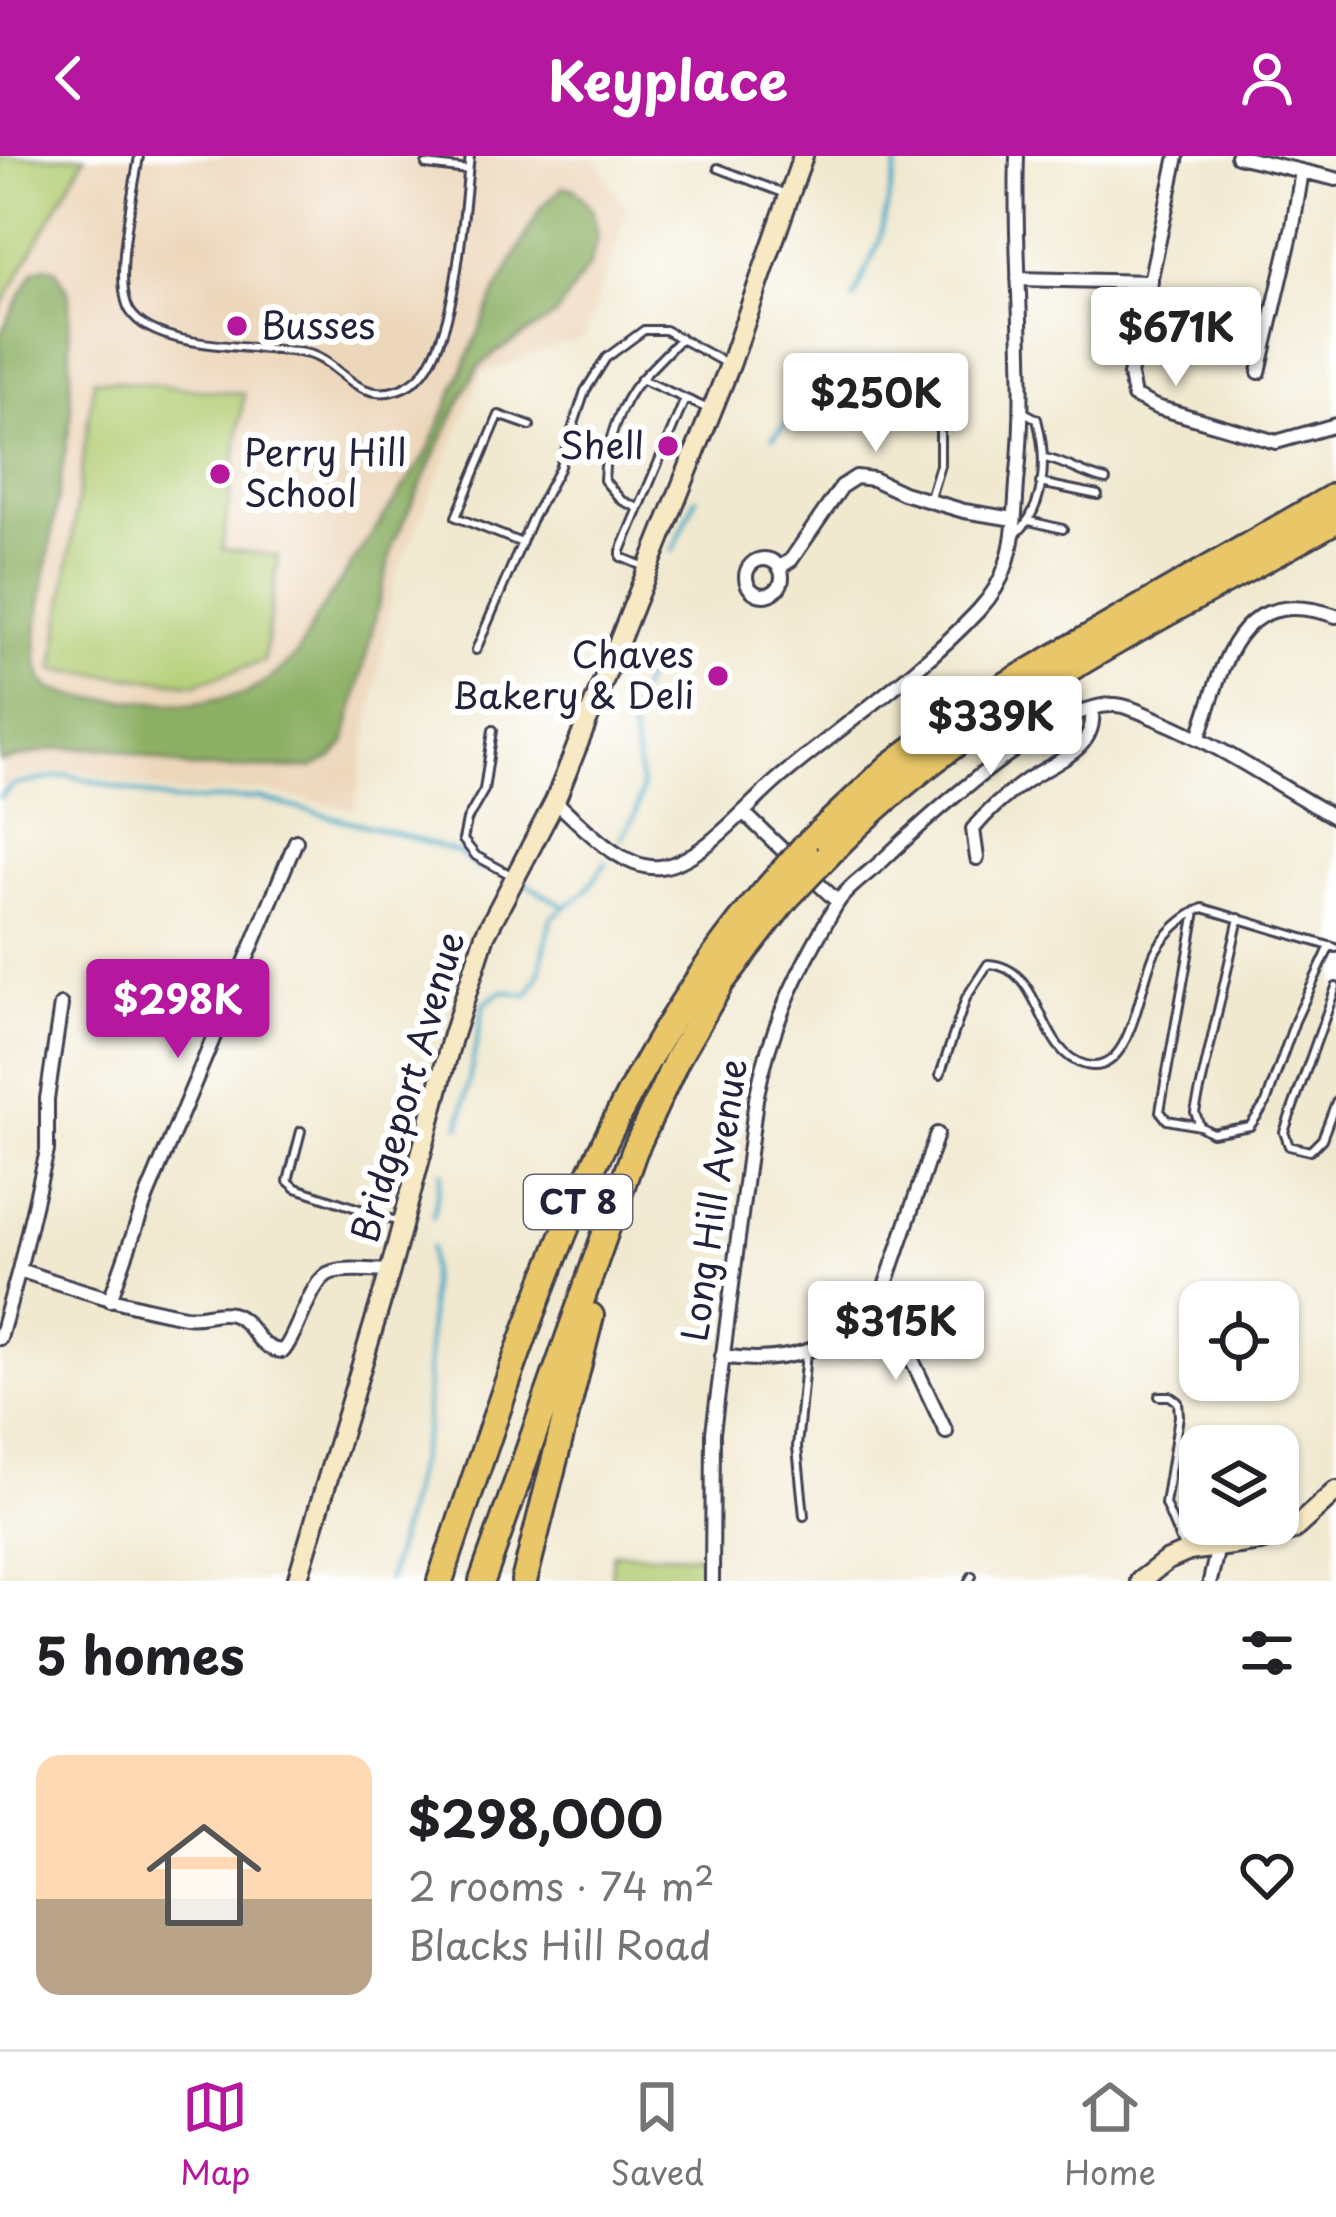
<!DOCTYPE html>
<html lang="en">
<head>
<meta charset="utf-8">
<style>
	:root { --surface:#fff; --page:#f6f6f6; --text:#202124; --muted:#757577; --line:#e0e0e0; --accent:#b5179e }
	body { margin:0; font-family:"Playpen Sans",sans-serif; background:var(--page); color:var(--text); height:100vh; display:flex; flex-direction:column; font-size:45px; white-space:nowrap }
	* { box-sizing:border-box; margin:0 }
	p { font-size:39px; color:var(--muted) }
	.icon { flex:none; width:66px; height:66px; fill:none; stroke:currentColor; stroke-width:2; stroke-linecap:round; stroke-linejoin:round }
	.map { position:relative; height:1425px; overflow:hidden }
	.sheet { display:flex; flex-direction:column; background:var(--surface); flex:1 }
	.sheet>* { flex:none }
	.fabs { position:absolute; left:1179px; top:1125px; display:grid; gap:24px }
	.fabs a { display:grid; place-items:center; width:120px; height:120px; border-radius:24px; background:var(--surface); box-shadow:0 3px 9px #0004; font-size:60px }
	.price { position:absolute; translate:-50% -102px; padding:0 27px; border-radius:12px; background:#fff; color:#222; font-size:39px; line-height:78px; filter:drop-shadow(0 3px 6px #0008) }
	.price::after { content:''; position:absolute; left:50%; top:72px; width:36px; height:27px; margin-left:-18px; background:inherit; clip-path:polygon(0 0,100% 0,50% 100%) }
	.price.on { background:var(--accent); color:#fff }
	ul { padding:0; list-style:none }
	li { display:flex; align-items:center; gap:36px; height:300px; padding:0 36px }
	li span { display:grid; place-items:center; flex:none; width:336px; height:240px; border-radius:24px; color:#555 }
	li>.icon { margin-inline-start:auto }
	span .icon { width:144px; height:144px; fill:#fffc; stroke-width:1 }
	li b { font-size:51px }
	h2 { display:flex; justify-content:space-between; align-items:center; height:144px; padding:0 36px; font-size:51px }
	header { display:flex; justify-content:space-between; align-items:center; height:156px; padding:0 36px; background:var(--accent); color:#fff; font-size:54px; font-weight:700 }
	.menu { display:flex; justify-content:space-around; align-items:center; height:168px; border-top:3px solid var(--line); background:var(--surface); font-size:33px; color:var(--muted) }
	.menu a { display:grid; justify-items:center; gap:6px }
	.menu .on { color:var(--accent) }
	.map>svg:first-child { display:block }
</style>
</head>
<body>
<header><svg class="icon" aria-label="back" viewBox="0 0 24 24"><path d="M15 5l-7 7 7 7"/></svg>Keyplace<svg class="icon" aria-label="person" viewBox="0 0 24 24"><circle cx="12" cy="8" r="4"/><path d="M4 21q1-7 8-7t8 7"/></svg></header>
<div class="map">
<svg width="1336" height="1425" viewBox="0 0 1336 1425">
	<rect width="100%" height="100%" fill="#fff"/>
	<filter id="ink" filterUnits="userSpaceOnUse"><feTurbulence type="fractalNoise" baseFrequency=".00833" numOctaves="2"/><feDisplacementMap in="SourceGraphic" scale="24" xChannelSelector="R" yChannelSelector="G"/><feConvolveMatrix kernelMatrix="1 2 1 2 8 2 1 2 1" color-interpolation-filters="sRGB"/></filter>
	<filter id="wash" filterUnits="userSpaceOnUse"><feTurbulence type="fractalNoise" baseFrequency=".004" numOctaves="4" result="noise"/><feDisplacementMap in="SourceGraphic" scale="48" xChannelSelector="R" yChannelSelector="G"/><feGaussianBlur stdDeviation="2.7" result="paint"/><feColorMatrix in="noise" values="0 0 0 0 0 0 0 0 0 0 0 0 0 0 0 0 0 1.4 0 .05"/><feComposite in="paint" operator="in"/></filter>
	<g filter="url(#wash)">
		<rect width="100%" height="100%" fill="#f0e8cf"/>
		<path fill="#edd7bb" d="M 85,0 L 594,0 L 627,55 L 585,181 L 483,216 L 396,420 L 354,654 L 261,635 L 175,638 L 76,614 L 12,622 L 0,633 L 0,153 Z"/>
		<path fill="#b2cd73" stroke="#6a7857" stroke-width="3" d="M 0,0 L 85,0 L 0,153 Z
			M 94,223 L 244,238 L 222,393 L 278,400 L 264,505 L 195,528 L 54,514 Z
			M 613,1397 L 701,1399 L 703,1425 L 611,1425 Z"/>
		<path fill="#8db065" stroke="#586950" stroke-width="3" d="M 563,31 L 574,32 L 592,53 L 598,79 L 590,108 L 555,160 L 495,197 L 478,212 L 464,237 L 393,388 L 345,587 L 333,601 L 311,612 L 190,612 L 110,592 L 59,592 L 0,606 L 0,178 L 34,115 L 47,110 L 57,114 L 69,139 L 71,260 L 38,465 L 36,500 L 42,523 L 51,533 L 82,542 L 192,548 L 246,538 L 275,519 L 297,498 L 318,458 L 427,297 L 497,134 L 540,53 Z"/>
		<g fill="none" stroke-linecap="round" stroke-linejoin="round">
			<path stroke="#44a9c4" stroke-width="4.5" d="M 853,144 L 879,86 L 899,0
				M 773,281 L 815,238
				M 673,395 L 696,342
				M 0,641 L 13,629 L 68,619 L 173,645 L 258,642 L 399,678 L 459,697 L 478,712 L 490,714
				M 621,683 L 636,657 L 642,633 L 631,567 L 647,515
				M 524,727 L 564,750
				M 460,970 L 484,848 L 502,835 L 528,839 L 539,819 L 551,762 L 586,735 L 606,707
				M 433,1061 L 442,1016
				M 388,1425 L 426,1274 L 431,1091"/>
		</g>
	</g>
	<g filter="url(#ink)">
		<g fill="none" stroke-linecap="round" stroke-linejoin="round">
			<g stroke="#414051" stroke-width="12">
				<path id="lane" d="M 139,0 C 134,35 112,125 130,155 C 155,195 259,189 304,197 C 333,202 347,232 376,236 C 391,238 407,232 418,222 C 458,184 463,55 470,0
					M 426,9 L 468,14
					M 718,12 L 786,38
					M 681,182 L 641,223 L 706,252
					M 850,257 L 926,261 L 940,267 L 940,309 L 930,342
					M 1045,302 C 1068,307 1083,319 1106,324
					M 1040,327 L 1098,339
					M 638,352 L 621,344 L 604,324 C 605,291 619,248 641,223
					M 1029,365 L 1063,373
					M 1015,379 C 1047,351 1047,301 1037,263 L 1024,256
					M 522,387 L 456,361 L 499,259 L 530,270
					M 645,411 L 621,401 L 621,395 L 685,243
					M 476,494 L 531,365 L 559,313 L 585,235 L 606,202 L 644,174 L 665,174 L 727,208
					M 493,574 L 484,634 L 467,664 L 463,684 L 476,700 L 511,719
					M 1196,755 L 1160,955 L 1167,964 L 1200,970
					M 1239,762 L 1195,956 L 1200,970 L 1212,977 L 1250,970 L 1266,947 L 1295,865 L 1330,790
					M 1336,831 L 1284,976 L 1289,990 L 1310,995 L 1322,983 L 1336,946
					M 940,919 L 966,842 L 988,808 C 1046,811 1034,895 1086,909 C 1133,921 1139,825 1156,794 C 1167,776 1184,760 1203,752 L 1336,792
					M 301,975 L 288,1025 L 296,1032 L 399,1066
					M 1159,1240 L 1170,1240 L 1178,1246 L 1179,1260 L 1165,1348 L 1185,1396
					M 804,1360 L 797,1291 L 806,1197
					M 969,1425 L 972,1420"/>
			</g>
			<g stroke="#414051" stroke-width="18">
				<path id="street" d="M 1177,0 L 1130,219 L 1134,240 L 1156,251 L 1276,286 L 1336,269
					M 1237,0 L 1336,23
					M 1018,123 L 1151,126
					M 1259,216 L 1293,70 L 1302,15
					M746 421a18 18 0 1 1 36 0a18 18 0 1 1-36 0Z
					M 780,411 L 791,404 L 842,330 L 856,321 L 873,323 L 903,337 L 964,355 L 1014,363
					M 1199,581 C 1224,507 1236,426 1336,460
					M 555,645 C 581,668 622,715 660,711 C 704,706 750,645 783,619 C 847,566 921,516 978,455 C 991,441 1001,426 1006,409 C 1015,383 1015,354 1017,327 C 1029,218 1013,110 1017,0
					M 743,656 L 793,704
					M 977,702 L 973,673 C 987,656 1005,640 1023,627 C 1050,607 1097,596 1092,554
					M 808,718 L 838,746
					M 19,1114 L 47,995 L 47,943 L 61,849
					M 110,1144 L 147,1040 L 296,685
					M 881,1155 L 899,1176 L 946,1276
					M 0,1182 L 19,1114 C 73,1132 128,1150 185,1160 C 201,1163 215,1154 231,1158 C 254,1164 255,1194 283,1195 C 299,1177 310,1122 332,1116 C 349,1111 372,1115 390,1115
					M 722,1200 C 789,1211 827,1191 881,1155 L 886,1128 L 937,978
					M 712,1425 L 713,1276 L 756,943 C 771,868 798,814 836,749 C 846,732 868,718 882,705 C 926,663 1055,545 1116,549 C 1131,550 1146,559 1159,564 C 1222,590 1277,629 1336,662
					M 1210,1425 L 1218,1391"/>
			</g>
			<g stroke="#414051" stroke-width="24">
				<path id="secondary" d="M 297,1425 L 390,1115 L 452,882 L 485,779 L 555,645 L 730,209 L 803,0
					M 1140,1425 L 1166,1405 L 1189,1395 L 1260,1385 L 1293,1374 L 1336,1335"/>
			</g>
			<g stroke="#414051" stroke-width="30">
				<path id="highway" d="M 804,691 L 891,609 L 971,549 L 1336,339
					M 827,700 C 967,552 1160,464 1336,364
					M 440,1425 C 522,1183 597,929 768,732
					M 482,1425 L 634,996 L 677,903 L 721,827 L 785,744
					M 524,1425 L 591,1160"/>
			</g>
			<use href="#lane" stroke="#fff" stroke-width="6"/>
			<use href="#street" stroke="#fff" stroke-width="12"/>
			<use href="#secondary" stroke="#f6e9c3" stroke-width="18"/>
			<use href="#highway" stroke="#e9c769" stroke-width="24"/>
			<g stroke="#414051" stroke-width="30" stroke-linecap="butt">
				<path id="highway-bridge" d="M 768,732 L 804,691
					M 785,744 L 827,700"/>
			</g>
			<use href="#highway-bridge" stroke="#e9c769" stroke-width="24"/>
		</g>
	</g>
	<g fill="#b5179e" stroke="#fff" stroke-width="4.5">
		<circle cx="237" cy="170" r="12"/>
		<circle cx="668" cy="290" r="12"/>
		<circle cx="220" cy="318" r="12"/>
		<circle cx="718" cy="520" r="12"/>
	</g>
	<g text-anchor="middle" stroke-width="12" stroke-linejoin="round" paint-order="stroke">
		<rect fill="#fff" stroke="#646476" stroke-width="3" x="524" y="1019" width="108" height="54" rx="9"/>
		<g font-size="33" font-weight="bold" fill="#22223b">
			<text x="578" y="1058">CT 8</text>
		</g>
		<g font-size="36" fill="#22223b" stroke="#fff" text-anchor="start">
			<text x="261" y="183">Busses</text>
			<text x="644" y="303" text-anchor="end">Shell</text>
			<text x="244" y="310">Perry Hill<tspan x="244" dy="41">School</tspan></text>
			<text x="694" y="512" text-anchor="end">Chaves<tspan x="694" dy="41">Bakery &amp; Deli</tspan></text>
		</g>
		<g font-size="36" fill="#22223b" stroke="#fff">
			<text transform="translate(408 931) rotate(-74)" y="13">Bridgeport Avenue</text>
			<text transform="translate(714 1044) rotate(-82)" y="13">Long Hill Avenue</text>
		</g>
	</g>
</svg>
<div class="fabs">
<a><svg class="icon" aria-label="locate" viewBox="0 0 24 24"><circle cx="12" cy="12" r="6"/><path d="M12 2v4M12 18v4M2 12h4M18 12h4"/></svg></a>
<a><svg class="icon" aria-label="layers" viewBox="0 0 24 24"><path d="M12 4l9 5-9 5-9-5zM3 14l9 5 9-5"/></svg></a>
</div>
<b class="price" style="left:1176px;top:233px">$671K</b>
<b class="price" style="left:876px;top:299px">$250K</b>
<b class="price" style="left:991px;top:622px">$339K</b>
<b class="price on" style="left:178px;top:905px">$298K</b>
<b class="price" style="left:896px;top:1227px">$315K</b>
</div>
<section class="sheet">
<h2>5 homes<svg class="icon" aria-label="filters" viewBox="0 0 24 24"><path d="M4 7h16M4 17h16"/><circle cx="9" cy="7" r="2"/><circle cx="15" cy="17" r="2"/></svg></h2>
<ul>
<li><span style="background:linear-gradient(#ffd9b3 60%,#b9a48a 0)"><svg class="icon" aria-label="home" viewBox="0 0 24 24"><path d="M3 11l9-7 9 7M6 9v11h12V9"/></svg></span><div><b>$298,000</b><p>2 rooms · 74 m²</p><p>Blacks Hill Road</p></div><svg class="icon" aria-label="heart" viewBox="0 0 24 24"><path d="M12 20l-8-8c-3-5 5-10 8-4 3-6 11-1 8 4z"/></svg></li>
</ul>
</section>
<nav class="menu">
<a class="on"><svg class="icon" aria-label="map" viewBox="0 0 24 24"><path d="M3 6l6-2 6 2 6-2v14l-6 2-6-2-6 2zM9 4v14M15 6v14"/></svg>Map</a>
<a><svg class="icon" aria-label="saved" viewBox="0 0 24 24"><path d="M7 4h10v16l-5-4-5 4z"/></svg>Saved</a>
<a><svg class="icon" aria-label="home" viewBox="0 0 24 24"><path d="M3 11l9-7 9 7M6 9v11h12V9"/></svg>Home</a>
</nav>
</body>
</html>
